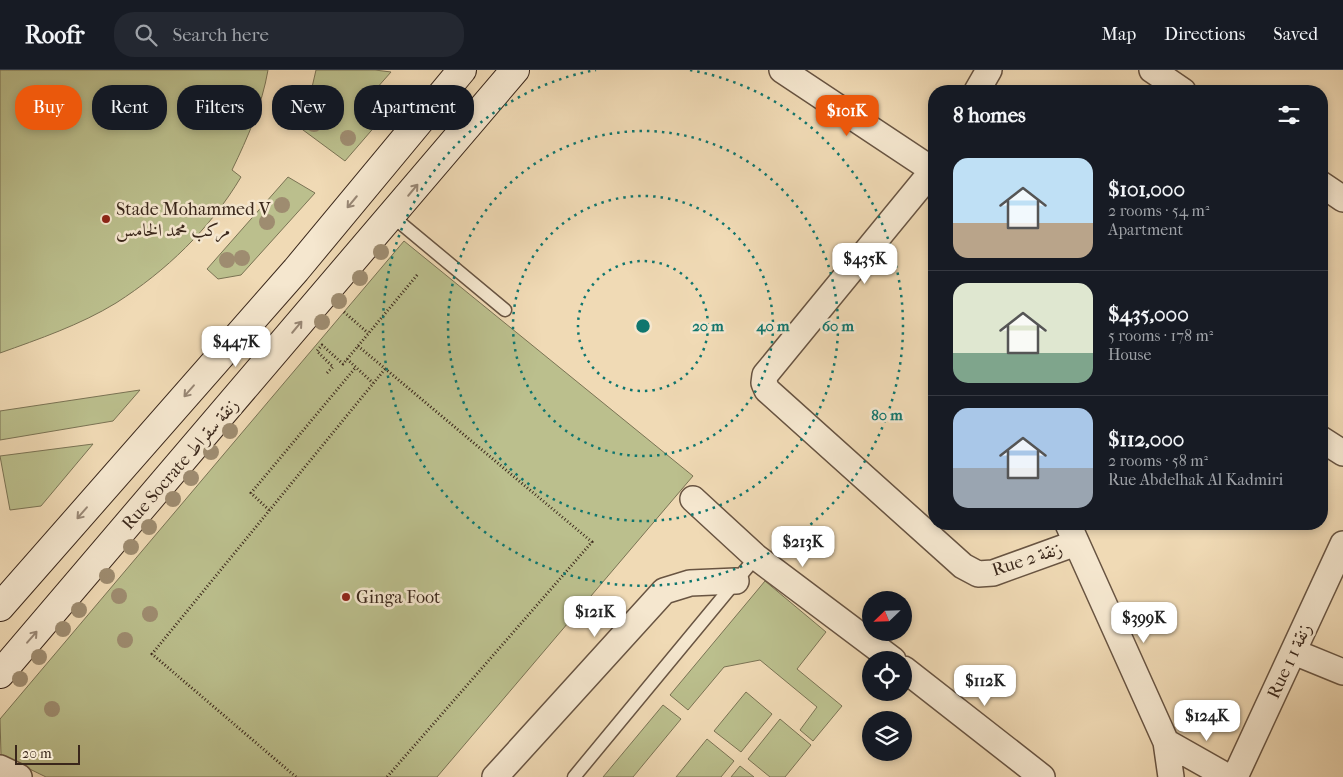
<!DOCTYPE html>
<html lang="en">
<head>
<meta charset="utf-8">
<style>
	:root { --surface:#171b24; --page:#242831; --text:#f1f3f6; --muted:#9ea1a6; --line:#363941; --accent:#ea580c }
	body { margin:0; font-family:"IM FELL French Canon",Amiri,serif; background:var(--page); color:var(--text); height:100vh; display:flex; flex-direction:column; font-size:19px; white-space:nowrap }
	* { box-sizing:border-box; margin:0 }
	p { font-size:16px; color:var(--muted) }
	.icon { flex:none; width:28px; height:28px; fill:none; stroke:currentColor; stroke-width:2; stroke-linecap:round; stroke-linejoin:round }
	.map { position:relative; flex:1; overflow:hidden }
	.side { position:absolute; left:928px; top:15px; width:400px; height:445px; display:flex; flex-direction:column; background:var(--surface); border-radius:20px; box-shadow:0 2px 8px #0003 }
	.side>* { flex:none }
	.guide { position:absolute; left:15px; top:15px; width:475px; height:45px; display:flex; gap:10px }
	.needle { width:32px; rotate:247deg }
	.buttons { position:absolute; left:862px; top:521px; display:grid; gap:10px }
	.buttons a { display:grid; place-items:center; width:50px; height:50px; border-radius:50%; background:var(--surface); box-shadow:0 2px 8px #0003; font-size:25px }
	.scale { position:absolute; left:15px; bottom:12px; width:65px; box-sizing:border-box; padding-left:5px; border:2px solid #3a271b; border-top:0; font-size:14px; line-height:18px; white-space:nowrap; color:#3a271b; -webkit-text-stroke:4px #f5e7cf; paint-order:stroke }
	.price { position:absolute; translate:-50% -42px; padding:0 11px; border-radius:10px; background:#fff; color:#222; font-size:16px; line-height:32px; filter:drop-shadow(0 1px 2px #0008) }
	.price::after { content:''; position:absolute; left:50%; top:30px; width:15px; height:11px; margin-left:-8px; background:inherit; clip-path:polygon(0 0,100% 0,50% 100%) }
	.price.selected { background:var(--accent); color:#fff }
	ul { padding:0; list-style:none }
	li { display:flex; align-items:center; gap:15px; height:125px; padding:0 25px }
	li+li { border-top:1px solid var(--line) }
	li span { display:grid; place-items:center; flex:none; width:140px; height:100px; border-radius:15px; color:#555 }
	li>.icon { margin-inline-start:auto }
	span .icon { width:60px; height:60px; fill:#fffc; stroke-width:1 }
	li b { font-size:21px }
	h2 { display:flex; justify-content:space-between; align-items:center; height:60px; padding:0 25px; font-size:21px }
	.tag { padding:0 18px; border-radius:20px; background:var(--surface); box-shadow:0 2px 8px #0003; font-size:18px; line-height:45px }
	.tag.selected { background:var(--accent); color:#fff }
	header { display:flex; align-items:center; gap:30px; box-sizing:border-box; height:70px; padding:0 25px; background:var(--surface); border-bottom:1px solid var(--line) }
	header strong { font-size:24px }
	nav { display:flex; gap:28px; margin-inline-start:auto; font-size:18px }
	.search { width:350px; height:45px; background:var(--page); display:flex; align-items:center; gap:12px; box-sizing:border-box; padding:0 18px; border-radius:20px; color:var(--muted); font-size:19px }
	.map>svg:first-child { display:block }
</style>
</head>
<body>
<header>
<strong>Roofr</strong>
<div class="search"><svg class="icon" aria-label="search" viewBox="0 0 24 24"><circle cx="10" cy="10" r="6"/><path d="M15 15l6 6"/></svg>Search here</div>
<nav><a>Map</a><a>Directions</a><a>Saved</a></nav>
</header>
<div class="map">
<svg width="1343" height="707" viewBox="0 0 1343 707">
	<rect width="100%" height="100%" fill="#f0dab5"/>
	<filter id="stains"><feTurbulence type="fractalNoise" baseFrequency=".004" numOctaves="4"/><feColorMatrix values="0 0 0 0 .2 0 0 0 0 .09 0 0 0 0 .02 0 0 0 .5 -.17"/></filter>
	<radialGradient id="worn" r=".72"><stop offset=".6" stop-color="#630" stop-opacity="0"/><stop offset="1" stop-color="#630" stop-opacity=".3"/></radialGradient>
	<path fill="#bbbf8d" stroke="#7a7354" d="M 0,0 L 268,0 C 262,35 248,67 232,100 L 241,107 C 210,159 166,201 116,233 C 80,255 39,269 0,283 Z
		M 316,0 L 375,0 L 391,2 L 376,19 L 390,39 L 345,91 L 299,57 L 310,26 Z
		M 288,107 L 315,123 L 241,205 L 218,209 L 207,199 Z
		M 404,171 L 693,406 L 437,707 L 46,707 L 1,685 L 0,649 Z
		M 140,320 L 113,351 L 0,370 L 0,341 Z
		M 93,374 L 41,436 L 10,440 L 0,386 Z
		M 765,511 L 826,562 L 797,599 L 842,636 L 813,671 L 800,660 L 817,637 L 760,590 L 724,597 L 688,640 L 670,625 Z
		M 746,622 L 772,644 L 741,682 L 714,661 Z
		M 663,635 L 681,649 L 633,707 L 603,707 Z
		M 780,649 L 811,675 L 785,707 L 770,707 L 748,689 Z
		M 707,669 L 734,691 L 721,707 L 676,707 Z
		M 740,696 L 754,707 L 731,707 Z"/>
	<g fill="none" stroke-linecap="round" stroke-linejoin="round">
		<g stroke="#685442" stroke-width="15">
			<path id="lane" d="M 392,146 L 505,240
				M 574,707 L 756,487"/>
		</g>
		<g stroke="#685442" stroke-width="28">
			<path id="street" d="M 782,0 L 934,101
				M 1152,0 L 1183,21
				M 977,21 L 989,0
				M 934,99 L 765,305 L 764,313 L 767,320 L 963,496 L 978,504 L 993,503 L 1076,473
				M 1321,114 L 1343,129
				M 1321,369 L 1343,383
				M 693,429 L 756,487 L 893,590
				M 1068,454 L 1166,672 L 1171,707
				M 1294,582 L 1343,602
				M 904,599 L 1042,707
				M 1166,672 L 1228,707
				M 0,698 L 19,707
				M 495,707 L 664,521 L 690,513 L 736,511
				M 1235,707 L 1343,474"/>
		</g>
		<g stroke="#3a271b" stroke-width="30">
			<path id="secondary" d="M 0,537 L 296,200 L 462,0
				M 0,604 L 515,0"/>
		</g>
		<path stroke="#3a271b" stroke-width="3" stroke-dasharray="1 2.5" stroke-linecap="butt" d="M 344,242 L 368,263
			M 358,276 L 592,472 L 387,707
			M 347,289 L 373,313
			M 327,303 L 333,297 L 317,281 L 322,275 L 343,294 L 418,204
			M 269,440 L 251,423 L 356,297
			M 296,707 L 152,584 L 385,299"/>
		<use href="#lane" stroke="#f5e7cf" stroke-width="12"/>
		<use href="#street" stroke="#f5e7cf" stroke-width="25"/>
		<use href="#secondary" stroke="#f5e7cf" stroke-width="28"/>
	</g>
	<g fill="#9e8c70">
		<circle cx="325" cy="34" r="8"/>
		<circle cx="314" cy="54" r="8"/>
		<circle cx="348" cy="68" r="8"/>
		<circle cx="282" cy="135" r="8"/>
		<circle cx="267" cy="152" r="8"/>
		<circle cx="381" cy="182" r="8"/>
		<circle cx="242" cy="188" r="8"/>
		<circle cx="227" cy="190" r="8"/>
		<circle cx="360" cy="208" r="8"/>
		<circle cx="339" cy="231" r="8"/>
		<circle cx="322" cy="252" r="8"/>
		<circle cx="230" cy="361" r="8"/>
		<circle cx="211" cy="382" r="8"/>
		<circle cx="191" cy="408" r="8"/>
		<circle cx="173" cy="429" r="8"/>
		<circle cx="149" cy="457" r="8"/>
		<circle cx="131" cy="477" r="8"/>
		<circle cx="107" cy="506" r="8"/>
		<circle cx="119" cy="526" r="8"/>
		<circle cx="79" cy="540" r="8"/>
		<circle cx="150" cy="544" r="8"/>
		<circle cx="63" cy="559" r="8"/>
		<circle cx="125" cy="570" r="8"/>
		<circle cx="39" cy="587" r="8"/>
		<circle cx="20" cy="609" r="8"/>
		<circle cx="52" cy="639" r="8"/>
	</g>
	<defs><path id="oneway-shaft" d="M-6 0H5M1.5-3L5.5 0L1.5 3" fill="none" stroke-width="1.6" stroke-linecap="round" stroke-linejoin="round" transform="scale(1.25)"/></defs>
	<g stroke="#988775">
		<use href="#oneway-shaft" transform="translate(413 120) rotate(-50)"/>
		<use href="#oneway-shaft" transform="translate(352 132) rotate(130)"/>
		<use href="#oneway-shaft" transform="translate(297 257) rotate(-50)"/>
		<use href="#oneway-shaft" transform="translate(189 321) rotate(131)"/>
		<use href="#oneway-shaft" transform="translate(82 443) rotate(131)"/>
		<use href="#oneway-shaft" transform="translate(32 567) rotate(-49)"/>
	</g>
	<g fill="none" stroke="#0f766e" stroke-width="2.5" stroke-dasharray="2.5 5">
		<circle cx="643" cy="256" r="65"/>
		<circle cx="643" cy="256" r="130"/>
		<circle cx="643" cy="256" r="195"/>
		<path d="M690 0A260 260 0 1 1 596 0"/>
	</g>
	<g fill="#8f2418" stroke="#f5e7cf" stroke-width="2">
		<circle cx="106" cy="149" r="5"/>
		<circle cx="346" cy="527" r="5"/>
	</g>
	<g text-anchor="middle" stroke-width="5" stroke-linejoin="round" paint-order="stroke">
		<g font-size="18" fill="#3a271b" stroke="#f5e7cf" text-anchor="start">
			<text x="116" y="145">Stade Mohammed V<tspan x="116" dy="21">مركب محمد الخامس</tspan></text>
			<text x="356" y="533">Ginga Foot</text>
		</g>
		<g font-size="18" fill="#3a271b" stroke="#f5e7cf">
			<text transform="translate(180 394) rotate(-49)" y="6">Rue Socrate زنقة سقراط</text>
			<text transform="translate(1027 489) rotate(-18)" y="6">Rue 2 زنقة</text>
			<text transform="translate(1289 591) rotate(-65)" y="6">Rue 1 زنقة 1</text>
		</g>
	</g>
	<circle cx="643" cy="256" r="8" fill="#0f766e" stroke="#f5e7cf" stroke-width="2.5"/>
	<g font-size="15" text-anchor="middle" font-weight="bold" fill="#0f766e" stroke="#f5e7cf" stroke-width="5" stroke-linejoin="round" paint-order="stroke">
		<text x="708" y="261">20 m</text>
		<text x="773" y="261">40 m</text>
		<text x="838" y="261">60 m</text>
		<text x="887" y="350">80 m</text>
	</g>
	<rect width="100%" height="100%" filter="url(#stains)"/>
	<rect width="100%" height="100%" fill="url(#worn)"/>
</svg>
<div class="buttons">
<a><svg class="needle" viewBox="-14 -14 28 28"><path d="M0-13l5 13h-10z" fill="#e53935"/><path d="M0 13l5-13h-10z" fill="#9ea1a6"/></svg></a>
<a><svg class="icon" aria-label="locate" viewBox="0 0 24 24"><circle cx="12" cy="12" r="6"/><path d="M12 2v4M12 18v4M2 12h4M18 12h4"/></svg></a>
<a><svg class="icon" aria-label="layers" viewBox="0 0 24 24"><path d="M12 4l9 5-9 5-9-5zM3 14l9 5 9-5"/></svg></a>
</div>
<div class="scale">20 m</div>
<b class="price selected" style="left:847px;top:67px">$101K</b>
<b class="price" style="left:865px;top:215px">$435K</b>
<b class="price" style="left:236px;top:298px">$447K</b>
<b class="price" style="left:803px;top:498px">$213K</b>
<b class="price" style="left:595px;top:568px">$121K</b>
<b class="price" style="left:1144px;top:574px">$399K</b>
<b class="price" style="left:985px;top:637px">$112K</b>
<b class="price" style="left:1207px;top:672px">$124K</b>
<div class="guide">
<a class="tag selected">Buy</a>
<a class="tag">Rent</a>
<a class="tag">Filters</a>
<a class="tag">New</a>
<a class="tag">Apartment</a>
</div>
<section class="side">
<h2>8 homes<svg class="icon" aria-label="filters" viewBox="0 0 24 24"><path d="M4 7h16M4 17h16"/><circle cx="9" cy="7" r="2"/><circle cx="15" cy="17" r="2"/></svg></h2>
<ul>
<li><span style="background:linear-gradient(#bfe0f5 65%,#b9a48a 0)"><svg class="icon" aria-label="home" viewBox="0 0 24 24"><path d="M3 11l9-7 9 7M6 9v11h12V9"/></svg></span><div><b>$101,000</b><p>2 rooms · 54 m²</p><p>Apartment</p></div></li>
<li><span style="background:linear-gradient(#dfe7d0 70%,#7fa58c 0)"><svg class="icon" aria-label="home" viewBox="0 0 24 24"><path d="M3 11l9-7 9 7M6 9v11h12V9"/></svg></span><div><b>$435,000</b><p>5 rooms · 178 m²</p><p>House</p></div></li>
<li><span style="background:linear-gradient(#a9c7e8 60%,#9aa5b1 0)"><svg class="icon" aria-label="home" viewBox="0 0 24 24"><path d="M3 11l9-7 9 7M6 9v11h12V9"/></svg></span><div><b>$112,000</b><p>2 rooms · 58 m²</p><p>Rue Abdelhak Al Kadmiri</p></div></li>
</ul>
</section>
</div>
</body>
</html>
